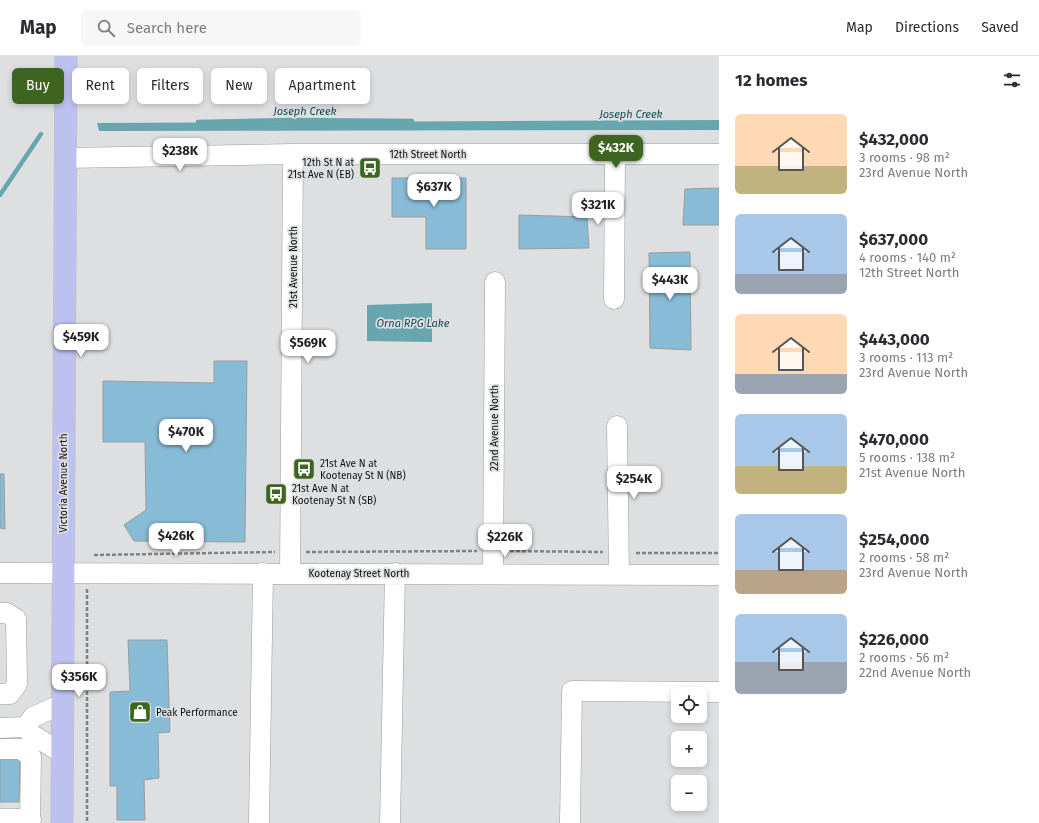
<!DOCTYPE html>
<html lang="en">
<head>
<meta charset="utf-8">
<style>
	:root { --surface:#fff; --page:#f7f7f7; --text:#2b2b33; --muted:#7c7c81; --line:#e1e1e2; --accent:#3e6520 }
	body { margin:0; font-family:"Fira Sans",sans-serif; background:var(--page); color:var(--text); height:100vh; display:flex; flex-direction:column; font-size:15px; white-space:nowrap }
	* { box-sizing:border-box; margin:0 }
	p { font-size:13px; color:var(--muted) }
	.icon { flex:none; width:22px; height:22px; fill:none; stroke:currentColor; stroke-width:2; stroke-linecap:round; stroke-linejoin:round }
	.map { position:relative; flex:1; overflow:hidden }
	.side { display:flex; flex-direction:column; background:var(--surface); width:320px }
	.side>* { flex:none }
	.hud { position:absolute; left:12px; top:12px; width:380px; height:36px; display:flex; gap:8px }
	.tools { position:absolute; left:671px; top:631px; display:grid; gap:8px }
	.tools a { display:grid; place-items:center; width:36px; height:36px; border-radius:6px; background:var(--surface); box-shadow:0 2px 6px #0003; font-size:20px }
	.price { position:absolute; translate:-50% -34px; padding:0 9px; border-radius:8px; background:#fff; color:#222; font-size:13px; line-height:26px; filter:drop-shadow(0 1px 2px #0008) }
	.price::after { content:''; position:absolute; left:50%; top:24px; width:12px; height:9px; margin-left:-6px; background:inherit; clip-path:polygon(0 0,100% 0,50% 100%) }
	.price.selected { background:var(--accent); color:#fff }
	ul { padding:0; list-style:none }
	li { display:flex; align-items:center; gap:12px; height:100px; padding:0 16px }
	li span { display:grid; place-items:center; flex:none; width:112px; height:80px; border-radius:6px; color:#555 }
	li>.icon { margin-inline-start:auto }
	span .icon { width:48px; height:48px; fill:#fffc; stroke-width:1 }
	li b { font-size:17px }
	h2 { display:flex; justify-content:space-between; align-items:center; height:48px; padding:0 16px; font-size:17px }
	.pill { padding:0 14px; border-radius:6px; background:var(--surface); box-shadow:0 2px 6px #0003; font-size:14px; line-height:36px }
	.pill.selected { background:var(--accent); color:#fff }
	header { display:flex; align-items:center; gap:24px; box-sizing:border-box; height:56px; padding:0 20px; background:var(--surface); border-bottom:1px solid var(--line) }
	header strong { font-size:19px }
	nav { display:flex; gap:22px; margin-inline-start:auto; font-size:14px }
	.search { width:280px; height:36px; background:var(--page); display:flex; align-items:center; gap:10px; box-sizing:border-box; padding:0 14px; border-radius:6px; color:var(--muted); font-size:15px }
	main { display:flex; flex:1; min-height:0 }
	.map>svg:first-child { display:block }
</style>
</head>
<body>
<header>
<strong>Map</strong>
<div class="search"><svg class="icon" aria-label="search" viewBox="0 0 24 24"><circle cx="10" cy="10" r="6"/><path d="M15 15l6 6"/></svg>Search here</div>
<nav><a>Map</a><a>Directions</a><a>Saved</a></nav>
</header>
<main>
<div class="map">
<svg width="719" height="767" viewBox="0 0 719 767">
	<rect width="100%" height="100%" fill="#dddfe1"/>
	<path fill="#67a6ae" d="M 719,64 L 719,74 L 99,75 L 97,67 Z
		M 432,247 L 432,286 L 367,285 L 367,249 Z"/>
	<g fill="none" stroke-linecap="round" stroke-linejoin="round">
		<path stroke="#67a6ae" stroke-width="4.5" d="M 198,66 L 293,64 L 412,65
			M 0,139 L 41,78"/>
	</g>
	<path fill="#88bbd5" stroke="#999c9e" d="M 392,122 L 466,122 L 466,193 L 426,193 L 426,161 L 392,161 Z
		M 719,132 L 719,169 L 683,169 L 685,133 Z
		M 519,159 L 587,161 L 589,192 L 519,193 Z
		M 690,196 L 691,294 L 650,292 L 649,197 Z
		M 214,305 L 247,305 L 245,486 L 134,485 L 124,469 L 146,454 L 145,386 L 103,386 L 103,325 L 214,327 Z
		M 0,418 L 4,418 L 5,473 L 0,472 Z
		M 128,584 L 167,584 L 170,676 L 158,677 L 159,722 L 144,724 L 145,764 L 117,764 L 117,730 L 110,730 L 110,636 L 130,635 Z
		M 0,697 L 20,697 L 19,746 L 0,746 Z"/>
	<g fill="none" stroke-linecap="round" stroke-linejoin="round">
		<g stroke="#999b9e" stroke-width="21">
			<path id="minor" d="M 65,102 L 293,98 L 719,98
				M 614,243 L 615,97
				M 617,370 L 619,518
				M 0,517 L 719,519
				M 290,517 L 293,98
				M 493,517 L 495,226
				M 0,557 L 7,557 L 16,563 L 17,628 L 10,638 L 0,638
				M 62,648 L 33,661 L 26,671 L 31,678 L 62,697
				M 0,672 L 26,671
				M 0,693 L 21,693 L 31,701 L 30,767
				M 0,763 L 31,763
				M 259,767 L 263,517
				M 390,767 L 395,517
				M 570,767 L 572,635 L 719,636"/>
		</g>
		<g stroke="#bcbcbc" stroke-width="23">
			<path id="major" d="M 62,767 L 66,0"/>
		</g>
		<path stroke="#818284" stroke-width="2.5" stroke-dasharray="4 2" stroke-linecap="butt" d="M 510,495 L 603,496
			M 306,496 L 477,495
			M 636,497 L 719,497
			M 94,499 L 275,496
			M 87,533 L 87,767"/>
		<use href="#minor" stroke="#fff" stroke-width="20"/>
		<use href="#major" stroke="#bdc1ef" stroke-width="22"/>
	</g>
	<defs>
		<g id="bus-square" transform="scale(1.15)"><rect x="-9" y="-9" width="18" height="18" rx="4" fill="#3e6520" stroke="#dddfe1"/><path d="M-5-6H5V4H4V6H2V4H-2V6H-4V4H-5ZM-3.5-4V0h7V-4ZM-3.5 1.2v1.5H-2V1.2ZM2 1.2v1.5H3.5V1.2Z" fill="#fff"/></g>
		<g id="shop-square" transform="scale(1.15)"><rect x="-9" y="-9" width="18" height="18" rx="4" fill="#3e6520" stroke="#dddfe1"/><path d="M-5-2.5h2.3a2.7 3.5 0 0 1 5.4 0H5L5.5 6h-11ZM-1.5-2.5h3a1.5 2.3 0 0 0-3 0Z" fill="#fff"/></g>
	</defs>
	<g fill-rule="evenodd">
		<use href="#bus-square" x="370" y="112"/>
		<use href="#bus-square" x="304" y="413"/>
		<use href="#bus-square" x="276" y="438"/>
		<use href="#shop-square" x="140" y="656"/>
	</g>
	<g text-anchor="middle" stroke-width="3.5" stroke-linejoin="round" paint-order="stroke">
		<g font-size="10" fill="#0f1011" stroke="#dddfe1">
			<text x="428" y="102">12th Street North</text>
			<text transform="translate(293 211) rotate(-90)" y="4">21st Avenue North</text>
			<text transform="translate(494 372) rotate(-90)" y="4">22nd Avenue North</text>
			<text transform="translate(63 427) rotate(-90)" y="4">Victoria Avenue North</text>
			<text x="359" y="521">Kootenay Street North</text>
		</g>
		<g font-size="10" fill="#0f1011" stroke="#dddfe1" text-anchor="start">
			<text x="354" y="110" text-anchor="end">12th St N at<tspan x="354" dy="12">21st Ave N (EB)</tspan></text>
			<text x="320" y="411">21st Ave N at<tspan x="320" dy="12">Kootenay St N (NB)</tspan></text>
			<text x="292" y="436">21st Ave N at<tspan x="292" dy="12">Kootenay St N (SB)</tspan></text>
			<text x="156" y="660">Peak Performance</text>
		</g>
		<g font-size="11" font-style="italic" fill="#144c53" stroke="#dddfe1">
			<text x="305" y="59">Joseph Creek</text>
			<text x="631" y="62">Joseph Creek</text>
			<text x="413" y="271">Orna RPG Lake</text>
		</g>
	</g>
</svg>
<div class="tools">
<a><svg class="icon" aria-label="locate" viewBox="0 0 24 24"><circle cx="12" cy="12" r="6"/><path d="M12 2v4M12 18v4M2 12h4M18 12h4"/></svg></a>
<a>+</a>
<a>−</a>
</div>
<b class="price selected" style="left:616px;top:113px">$432K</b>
<b class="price" style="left:180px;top:116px">$238K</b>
<b class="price" style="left:434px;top:152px">$637K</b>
<b class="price" style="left:598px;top:170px">$321K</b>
<b class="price" style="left:670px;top:245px">$443K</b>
<b class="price" style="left:81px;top:302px">$459K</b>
<b class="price" style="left:308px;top:308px">$569K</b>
<b class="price" style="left:186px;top:397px">$470K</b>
<b class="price" style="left:634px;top:444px">$254K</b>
<b class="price" style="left:176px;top:501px">$426K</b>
<b class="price" style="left:505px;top:502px">$226K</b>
<b class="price" style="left:79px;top:642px">$356K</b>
<div class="hud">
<a class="pill selected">Buy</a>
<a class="pill">Rent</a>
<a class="pill">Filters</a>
<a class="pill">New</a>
<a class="pill">Apartment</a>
</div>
</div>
<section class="side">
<h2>12 homes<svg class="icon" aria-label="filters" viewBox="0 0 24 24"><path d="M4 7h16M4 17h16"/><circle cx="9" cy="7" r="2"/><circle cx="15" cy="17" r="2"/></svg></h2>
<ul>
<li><span style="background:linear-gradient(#ffd9b3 65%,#c2b280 0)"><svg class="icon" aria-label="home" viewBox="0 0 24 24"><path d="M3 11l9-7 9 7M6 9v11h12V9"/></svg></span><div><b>$432,000</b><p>3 rooms · 98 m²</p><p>23rd Avenue North</p></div></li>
<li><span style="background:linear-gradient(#a9c7e8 75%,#9aa5b1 0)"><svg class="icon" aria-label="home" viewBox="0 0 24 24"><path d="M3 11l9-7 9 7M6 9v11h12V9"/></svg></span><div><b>$637,000</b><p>4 rooms · 140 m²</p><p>12th Street North</p></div></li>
<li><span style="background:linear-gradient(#ffd9b3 75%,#9aa5b1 0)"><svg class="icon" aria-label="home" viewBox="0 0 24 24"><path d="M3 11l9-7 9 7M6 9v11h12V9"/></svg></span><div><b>$443,000</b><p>3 rooms · 113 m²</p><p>23rd Avenue North</p></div></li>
<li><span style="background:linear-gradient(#a9c7e8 65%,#c2b280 0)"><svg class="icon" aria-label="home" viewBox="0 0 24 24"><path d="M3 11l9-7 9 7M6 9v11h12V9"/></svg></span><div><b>$470,000</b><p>5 rooms · 138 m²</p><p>21st Avenue North</p></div></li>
<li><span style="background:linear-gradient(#a9c7e8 70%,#b9a48a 0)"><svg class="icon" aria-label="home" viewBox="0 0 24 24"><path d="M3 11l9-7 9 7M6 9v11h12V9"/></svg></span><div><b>$254,000</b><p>2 rooms · 58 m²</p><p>23rd Avenue North</p></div></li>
<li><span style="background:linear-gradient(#a9c7e8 60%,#9aa5b1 0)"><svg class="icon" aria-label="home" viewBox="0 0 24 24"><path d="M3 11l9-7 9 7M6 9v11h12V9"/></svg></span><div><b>$226,000</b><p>2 rooms · 56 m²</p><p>22nd Avenue North</p></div></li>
</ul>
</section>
</main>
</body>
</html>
